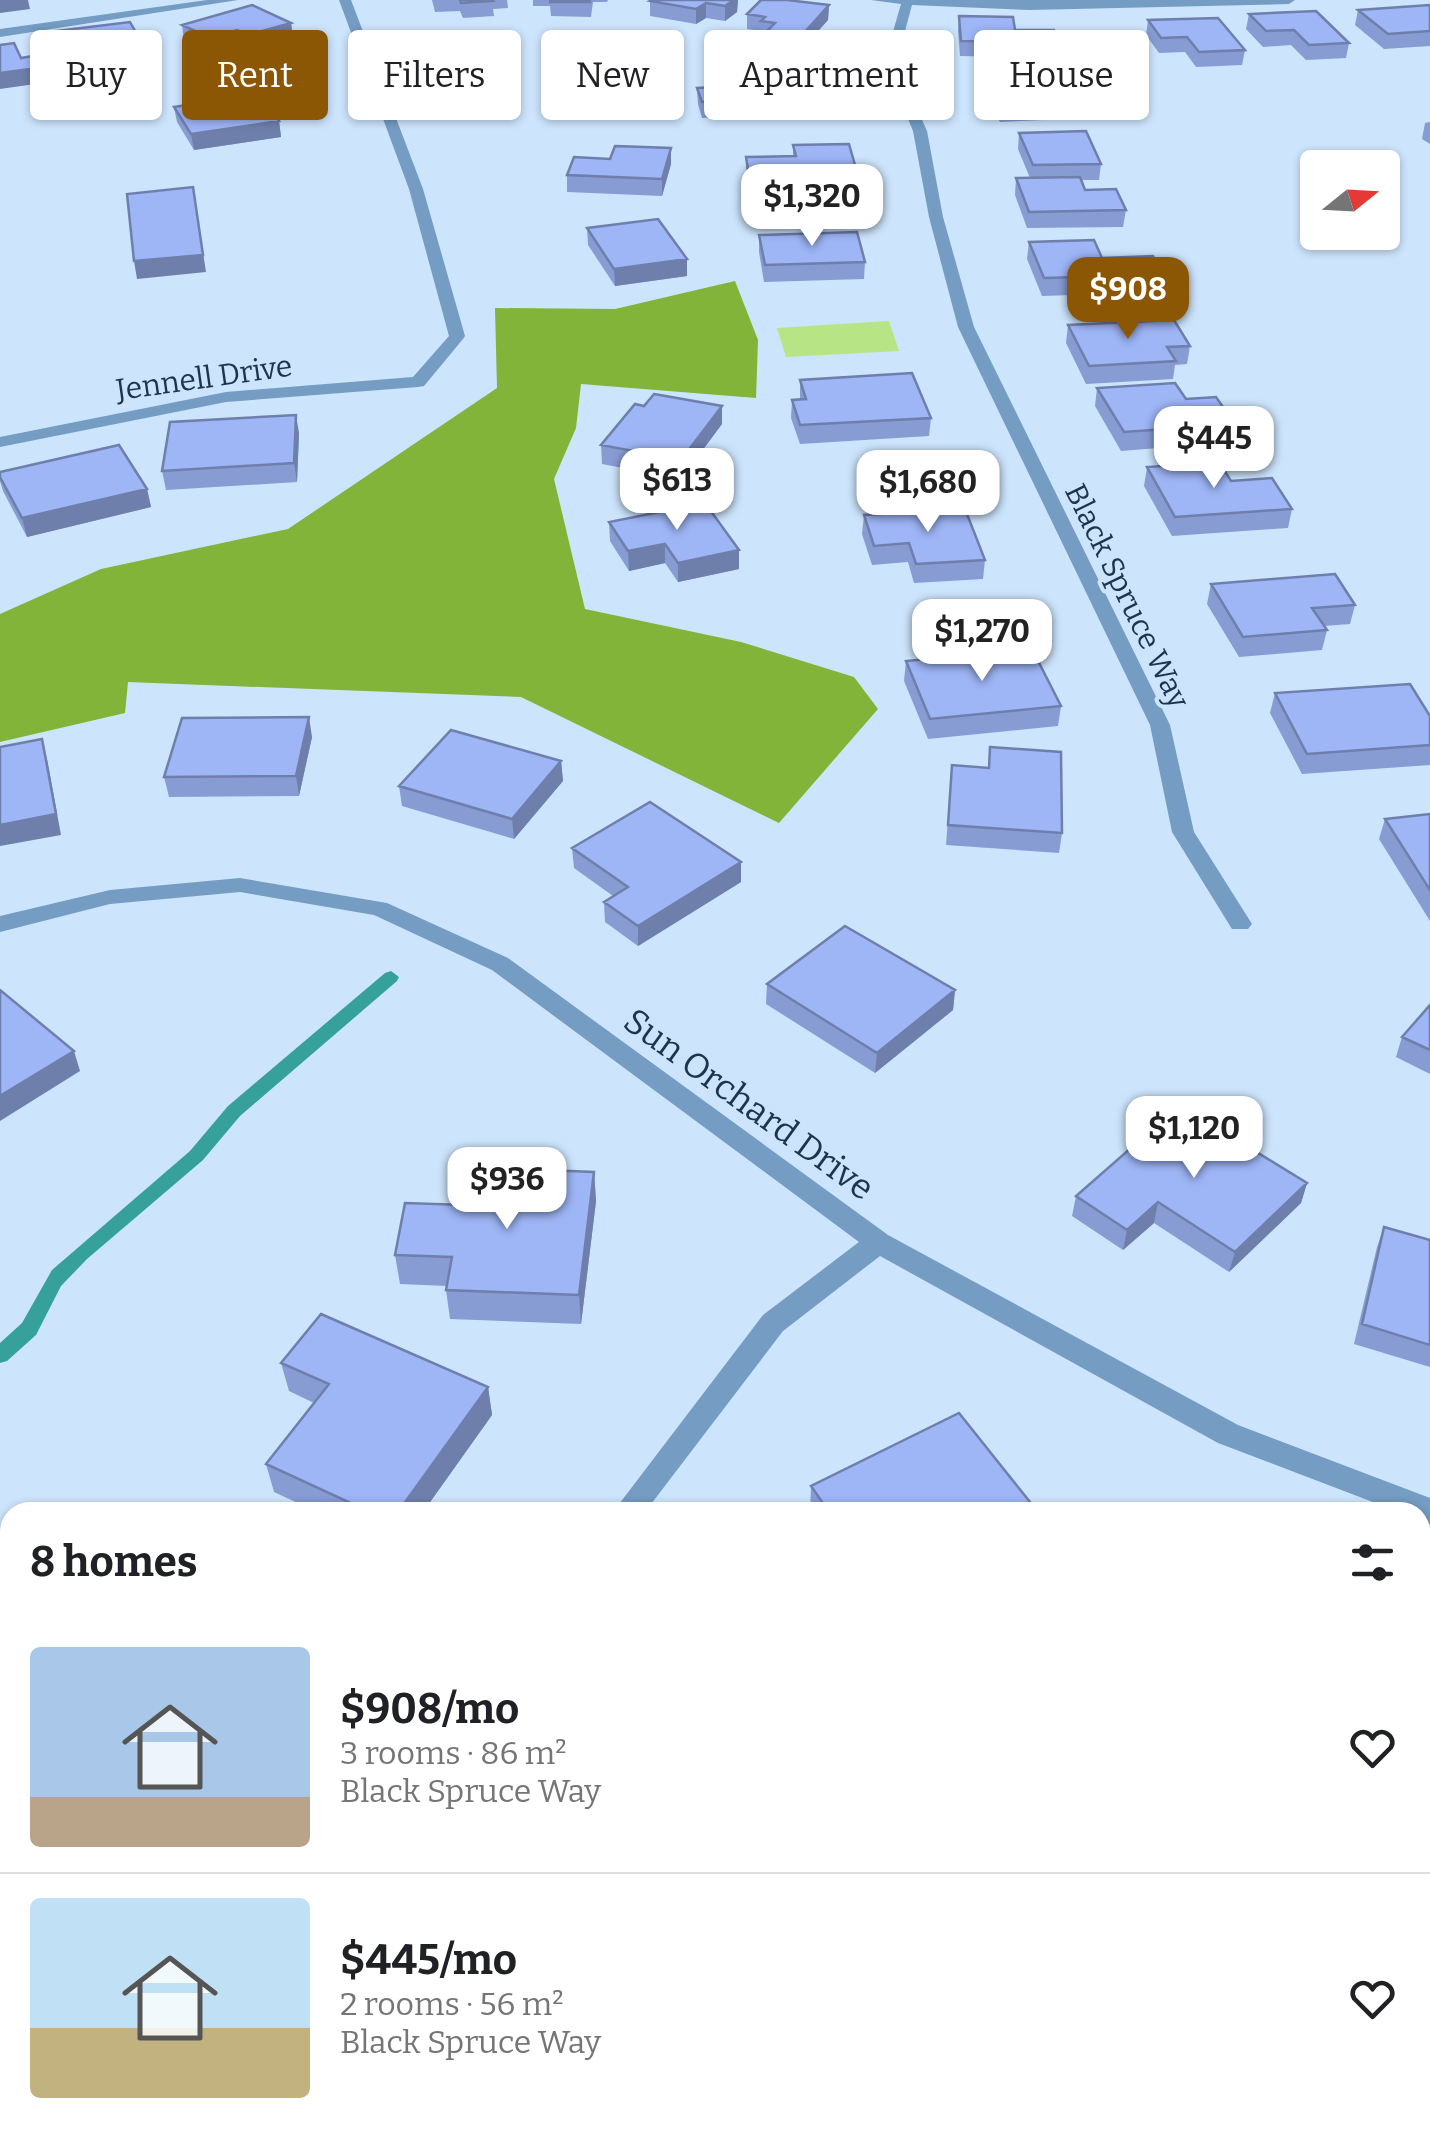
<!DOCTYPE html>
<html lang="en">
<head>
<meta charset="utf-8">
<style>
	:root { --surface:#fff; --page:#f6f6f6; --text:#202124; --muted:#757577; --line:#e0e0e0; --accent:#8b5704 }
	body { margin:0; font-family:Bitter,serif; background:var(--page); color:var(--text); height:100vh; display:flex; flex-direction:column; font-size:38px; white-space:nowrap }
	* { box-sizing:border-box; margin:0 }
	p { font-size:32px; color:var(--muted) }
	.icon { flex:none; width:55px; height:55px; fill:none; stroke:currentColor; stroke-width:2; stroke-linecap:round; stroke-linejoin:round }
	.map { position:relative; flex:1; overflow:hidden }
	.sheet { position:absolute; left:0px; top:1502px; width:1430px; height:642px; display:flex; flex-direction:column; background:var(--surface); border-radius:30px 30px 0 0; box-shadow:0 2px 8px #0004 }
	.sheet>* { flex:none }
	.guide { position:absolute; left:30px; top:30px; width:1370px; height:90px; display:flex; gap:20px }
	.needle { width:65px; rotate:72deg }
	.buttons { position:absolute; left:1300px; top:150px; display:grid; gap:20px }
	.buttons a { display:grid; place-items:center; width:100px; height:100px; border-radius:10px; background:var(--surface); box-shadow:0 2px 8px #0004; font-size:50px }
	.price { position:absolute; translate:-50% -85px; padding:0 22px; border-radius:20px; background:#fff; color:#222; font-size:32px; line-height:65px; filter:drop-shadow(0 2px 5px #0008) }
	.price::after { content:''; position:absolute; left:50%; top:60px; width:30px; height:22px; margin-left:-15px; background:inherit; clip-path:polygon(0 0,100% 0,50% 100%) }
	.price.selected { background:var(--accent); color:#fff }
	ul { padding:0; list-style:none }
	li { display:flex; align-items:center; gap:30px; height:250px; padding:0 30px }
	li+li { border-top:2px solid var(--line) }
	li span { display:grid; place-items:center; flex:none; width:280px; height:200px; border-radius:10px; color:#555 }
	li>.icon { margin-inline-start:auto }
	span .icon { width:120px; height:120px; fill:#fffc; stroke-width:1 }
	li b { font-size:42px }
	h2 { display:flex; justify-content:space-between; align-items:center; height:120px; padding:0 30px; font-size:42px }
	.tag { padding:0 35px; border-radius:10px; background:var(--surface); box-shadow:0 2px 8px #0004; font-size:35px; line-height:90px }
	.tag.selected { background:var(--accent); color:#fff }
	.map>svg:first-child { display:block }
</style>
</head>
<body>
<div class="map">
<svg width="1430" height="2144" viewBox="0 0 1430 2144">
	<rect width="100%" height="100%" fill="#cce4fc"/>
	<path fill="#b7e484" d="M 889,321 L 899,351 L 786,357 L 777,328 Z"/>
	<path fill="#81b438" d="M 735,281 L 758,340 L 756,398 L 581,384 L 576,428 L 554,479 L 585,609 L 741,642 L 854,677 L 878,709 L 779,823 L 521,697 L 128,682 L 125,713 L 0,742 L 0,614 L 101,569 L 288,529 L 497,388 L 495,308 L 615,309 Z"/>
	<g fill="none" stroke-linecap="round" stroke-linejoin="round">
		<path fill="#36a19b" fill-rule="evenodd" d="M 391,971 L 399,977 L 397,981 L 240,1116 L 203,1160 L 87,1259 L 61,1286 L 36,1335 L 7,1361 L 0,1363 L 0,1343 L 22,1323 L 52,1270 L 190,1151 L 228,1106 L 385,973 Z"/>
		<path fill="#759cc3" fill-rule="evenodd" d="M 207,0 L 238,0 L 0,37 L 0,29 Z
			M 339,0 L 351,0 L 423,189 L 465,336 L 463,339 L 424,386 L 418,387 L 226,402 L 0,447 L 0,437 L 226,392 L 413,377 L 449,336 L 409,189 Z
			M 871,0 L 1295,0 L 1289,4 L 1030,10 L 912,5 L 902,42 L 903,77 L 927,131 L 943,217 L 974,327 L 1170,725 L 1194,832 L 1252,924 L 1248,929 L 1232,929 L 1172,832 L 1150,725 L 958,327 L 929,217 L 913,131 L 891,77 L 890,42 L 901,4 Z
			M 240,878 L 387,903 L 508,958 L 888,1235 L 1238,1425 L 1430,1498 L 1430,1524 L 1420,1521 L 1420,1512 L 1399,1512 L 1218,1443 L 880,1256 L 783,1331 L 645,1512 L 613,1512 L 763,1315 L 859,1242 L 492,970 L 374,915 L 240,892 L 110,904 L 0,932 L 0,916 L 110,890 Z
			M 372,2135 L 410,2135 L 414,2144 L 376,2144 Z"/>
	</g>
	<path fill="#889cd4" d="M 432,0 L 507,0 L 508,8 L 493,9 L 494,16 L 463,18 L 460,11 L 435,12 Z
		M 533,0 L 608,0 L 607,2 L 593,2 L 591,17 L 551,16 L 550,6 L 533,6 Z
		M 738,0 L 737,12 L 725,21 L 706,18 L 696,24 L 650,16 L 650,1 Z
		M 829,5 L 828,20 L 801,50 L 767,46 L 767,37 L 761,36 L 761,31 L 747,29 L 747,14 Z
		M 1430,5 L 1430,46 L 1384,49 L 1355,25 L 1358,10 Z
		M 1249,14 L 1349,43 L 1346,58 L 1306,60 L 1291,45 L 1263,47 L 1246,29 Z
		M 959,16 L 1015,30 L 1057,43 L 1055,58 L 960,56 L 958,31 Z
		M 1148,20 L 1245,50 L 1242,65 L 1196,67 L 1185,52 L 1159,53 L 1146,35 Z
		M 291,23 L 293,38 L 250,50 L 240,45 L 212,53 L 184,40 L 182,25 Z
		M 56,31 L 139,38 L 143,69 L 106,74 L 99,60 L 67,64 L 60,47 Z
		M 738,73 L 804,97 L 804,113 L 702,118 L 698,104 L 697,88 L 738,86 Z
		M 984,77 L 1067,103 L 1065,119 L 1000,122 L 982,92 Z
		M 174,107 L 279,121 L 281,137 L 194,150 L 177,122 Z
		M 1430,122 L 1430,144 L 1422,139 L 1425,123 Z
		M 1019,133 L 1101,164 L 1099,180 L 1081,180 L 1085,190 L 1126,210 L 1123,227 L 1027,228 L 1015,195 L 1016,178 L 1030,178 L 1018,149 Z
		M 793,145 L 857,172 L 856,188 L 749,191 L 746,173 L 746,157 L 793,156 Z
		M 671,148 L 671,164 L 662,196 L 567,192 L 567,175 Z
		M 587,228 L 687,276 L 615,286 L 588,245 Z
		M 759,235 L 865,262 L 864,279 L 764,282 L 759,252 Z
		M 1029,242 L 1102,258 L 1162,275 L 1160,292 L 1042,296 L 1027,259 Z
		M 1068,325 L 1190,346 L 1187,364 L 1175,365 L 1173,379 L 1086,384 L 1066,343 Z
		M 800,380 L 931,418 L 929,436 L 800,444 L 791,418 L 792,400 L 800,399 Z
		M 1097,388 L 1186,399 L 1235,424 L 1231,442 L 1121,451 L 1095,406 Z
		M 722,424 L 681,479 L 602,464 L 601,445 Z
		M 299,433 L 297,482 L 166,490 L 162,471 Z
		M 1147,467 L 1231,481 L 1292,509 L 1288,528 L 1172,536 L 1144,486 Z
		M 0,472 L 147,489 L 151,507 L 27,537 L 3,491 L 0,481 Z
		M 864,515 L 985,560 L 983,579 L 914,583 L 908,562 L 872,565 L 862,534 Z
		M 609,522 L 739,550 L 739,569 L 678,582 L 665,563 L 629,571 L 610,541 Z
		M 1211,584 L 1355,605 L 1350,624 L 1324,626 L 1327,630 L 1322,650 L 1239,657 L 1207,604 Z
		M 906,661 L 1061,706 L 1058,726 L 928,739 L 904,681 Z
		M 1275,693 L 1430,716 L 1430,765 L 1302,774 L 1270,713 Z
		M 312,737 L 299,796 L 169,797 L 164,777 Z
		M 990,747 L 1062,833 L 1059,853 L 946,845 L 952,765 L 988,768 Z
		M 561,761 L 563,781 L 514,839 L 402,806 L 399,786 Z
		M 1430,814 L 1430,921 L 1379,839 L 1385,819 Z
		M 572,848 L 741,882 L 638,946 L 605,922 L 604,902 L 613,896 L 574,868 Z
		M 767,984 L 955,990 L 953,1010 L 875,1073 L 766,1004 Z
		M 1430,1005 L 1430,1074 L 1396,1057 L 1402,1037 Z
		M 594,1172 L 596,1201 L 581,1324 L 450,1319 L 446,1290 L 447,1286 L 400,1284 L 395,1255 L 465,1205 Z
		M 1307,1183 L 1301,1203 L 1229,1272 L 1154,1223 L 1123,1250 L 1072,1216 L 1076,1196 Z
		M 1384,1227 L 1430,1240 L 1430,1367 L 1354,1344 L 1377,1247 Z
		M 281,1363 L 488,1387 L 492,1415 L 423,1512 L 317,1512 L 274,1492 L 266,1464 L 314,1403 L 289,1391 Z
		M 811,1486 L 1038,1512 L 810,1512 Z
		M 1238,2135 L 1420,2135 L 1430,2144 L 1241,2144 Z"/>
	<path fill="#6f7fac" d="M 0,0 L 28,0 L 30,9 L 0,13 Z
		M 734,0 L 738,0 L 737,12 L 725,21 L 725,6 Z
		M 706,3 L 706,18 L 696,24 L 696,9 Z
		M 829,5 L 828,20 L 801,50 L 802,35 Z
		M 291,23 L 293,38 L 250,50 L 248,35 Z
		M 237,30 L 240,45 L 212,53 L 210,38 Z
		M 139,38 L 143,69 L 106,74 L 103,59 L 132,39 Z
		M 96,45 L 99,60 L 67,64 L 64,49 Z
		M 45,67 L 49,82 L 0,89 L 0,73 Z
		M 235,68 L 237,83 L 205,86 L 202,70 Z
		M 292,72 L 294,88 L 239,93 L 237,77 Z
		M 279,121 L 281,137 L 194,150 L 191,134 Z
		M 671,148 L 671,164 L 662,196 L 662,179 Z
		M 193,187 L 206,272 L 137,279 L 134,261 Z
		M 687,259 L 687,276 L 615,286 L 614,269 Z
		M 722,406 L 722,424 L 681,479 L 681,460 Z
		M 296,415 L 299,433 L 297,482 L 294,463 Z
		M 147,489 L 151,507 L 27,537 L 22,518 Z
		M 665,544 L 665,563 L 629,571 L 628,551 Z
		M 739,550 L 739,569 L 678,582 L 678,563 Z
		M 309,717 L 312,737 L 299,796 L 296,776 Z
		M 42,739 L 47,759 L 61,835 L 0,846 L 0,825 Z
		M 561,761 L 563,781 L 514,839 L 512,819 Z
		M 741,862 L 741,882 L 638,946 L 638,926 Z
		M 955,990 L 953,1010 L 875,1073 L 877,1053 Z
		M 74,1051 L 80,1071 L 0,1121 L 0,1096 Z
		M 594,1172 L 596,1201 L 581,1324 L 579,1295 Z
		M 1307,1183 L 1301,1203 L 1229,1272 L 1235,1252 Z
		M 1158,1202 L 1154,1223 L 1123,1250 L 1127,1230 Z
		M 488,1387 L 492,1415 L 423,1512 L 398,1512 Z
		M 1428,1792 L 1420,1806 L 1420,1794 Z"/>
	<path fill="#9eb5f6" stroke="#6f7fac" stroke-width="2.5" d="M 460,0 L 492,0 L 493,1 L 461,3 Z
		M 550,0 L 590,0 L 590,2 L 550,2 Z
		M 652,0 L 734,0 L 725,6 L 706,3 L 696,9 L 650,1 Z
		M 761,0 L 787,0 L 829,5 L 802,35 L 767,31 L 775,23 L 761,21 L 765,17 L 747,14 Z
		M 252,5 L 291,23 L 248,35 L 237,30 L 210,38 L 182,25 Z
		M 1430,5 L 1430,31 L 1388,34 L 1358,10 Z
		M 1316,11 L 1349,43 L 1309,45 L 1294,30 L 1266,31 L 1249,14 Z
		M 959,16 L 1013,17 L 1015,30 L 1054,30 L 1057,43 L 961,41 Z
		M 1218,18 L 1245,50 L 1199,52 L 1187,37 L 1161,38 L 1148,20 Z
		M 130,22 L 139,38 L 132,39 L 140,54 L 103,59 L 96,45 L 64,49 L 56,31 Z
		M 14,43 L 21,58 L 39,55 L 45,67 L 0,73 L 0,45 Z
		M 285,48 L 292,72 L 237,77 L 235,68 L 202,70 L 200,55 Z
		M 792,71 L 804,97 L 702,102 L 697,88 L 743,86 L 738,73 Z
		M 1048,74 L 1067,103 L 1002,106 L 984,77 Z
		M 260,94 L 279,121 L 191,134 L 174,107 Z
		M 1086,131 L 1101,164 L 1033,165 L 1019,133 Z
		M 849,144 L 857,172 L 749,175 L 746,157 L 796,156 L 793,145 Z
		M 615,146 L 671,148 L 662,179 L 567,175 L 574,157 L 610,159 Z
		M 1080,177 L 1085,190 L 1116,189 L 1126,210 L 1029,212 L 1016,178 Z
		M 193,187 L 203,255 L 134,261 L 127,194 Z
		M 658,219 L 687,259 L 614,269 L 587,228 Z
		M 857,232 L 865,262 L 765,265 L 759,235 Z
		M 1094,240 L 1102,258 L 1153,256 L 1162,275 L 1044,278 L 1029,242 Z
		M 1174,320 L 1190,346 L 1167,347 L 1176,361 L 1089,366 L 1068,325 Z
		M 912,373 L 931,418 L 800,425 L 792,400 L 806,399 L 800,380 Z
		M 1175,383 L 1186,399 L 1216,397 L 1235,424 L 1124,432 L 1097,388 Z
		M 654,394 L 722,406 L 681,460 L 601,445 L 635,404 L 644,406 Z
		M 296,415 L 294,463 L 162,471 L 170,422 Z
		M 119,445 L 147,489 L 22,518 L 0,477 L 0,472 Z
		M 1219,462 L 1231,481 L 1272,478 L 1292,509 L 1175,517 L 1147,467 Z
		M 705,503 L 739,550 L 678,563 L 665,544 L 628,551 L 609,522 Z
		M 965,509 L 985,560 L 916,564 L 909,543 L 874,546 L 864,515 Z
		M 1335,574 L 1355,605 L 1312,608 L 1327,630 L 1243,637 L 1211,584 Z
		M 1032,649 L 1061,706 L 930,719 L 906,661 Z
		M 1410,684 L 1430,716 L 1430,745 L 1307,754 L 1275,693 Z
		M 309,717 L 296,776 L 164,777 L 182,718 Z
		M 451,730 L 561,761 L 512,819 L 399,786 Z
		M 42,739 L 56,814 L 0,825 L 0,747 Z
		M 990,747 L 1061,752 L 1062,833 L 948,825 L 952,765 L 989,768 Z
		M 650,802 L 741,862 L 638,926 L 604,902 L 628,887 L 572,848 Z
		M 1430,814 L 1430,890 L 1385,819 Z
		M 845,926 L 955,990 L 877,1053 L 767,984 Z
		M 0,990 L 74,1051 L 0,1096 Z
		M 1430,1005 L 1430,1050 L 1402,1037 Z
		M 1180,1105 L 1307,1183 L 1235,1252 L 1158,1202 L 1127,1230 L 1076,1196 Z
		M 472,1167 L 594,1172 L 579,1295 L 446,1290 L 452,1257 L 395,1255 L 405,1203 L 465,1205 Z
		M 1384,1227 L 1430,1240 L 1430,1345 L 1362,1324 Z
		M 321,1314 L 488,1387 L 398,1512 L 370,1512 L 266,1464 L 329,1384 L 281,1363 Z
		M 959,1413 L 1038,1512 L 829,1512 L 811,1486 Z
		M 1420,1778 L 1428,1792 L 1420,1794 Z
		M 1430,2078 L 1430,2144 L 1259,2144 L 1256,2135 L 1420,2135 L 1420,2080 Z
		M 663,2135 L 824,2135 L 821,2144 L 660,2144 Z"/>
	<g text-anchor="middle" stroke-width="8" stroke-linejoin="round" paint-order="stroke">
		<g font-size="30" fill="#1c354c" stroke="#cce4fc">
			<text transform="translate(204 378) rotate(-8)" y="10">Jennell Drive</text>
			<text transform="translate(1127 596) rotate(64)" y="10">Black Spruce Way</text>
		</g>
		<g font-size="35" fill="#1c354c" stroke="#cce4fc">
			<text transform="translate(749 1104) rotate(36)" y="12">Sun Orchard Drive</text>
		</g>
	</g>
</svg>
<div class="buttons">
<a><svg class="needle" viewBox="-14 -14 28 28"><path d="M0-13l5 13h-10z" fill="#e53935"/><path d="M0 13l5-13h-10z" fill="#757577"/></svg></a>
</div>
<b class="price" style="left:812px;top:249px">$1,320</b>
<b class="price selected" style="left:1128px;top:342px">$908</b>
<b class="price" style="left:1214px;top:491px">$445</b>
<b class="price" style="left:677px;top:533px">$613</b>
<b class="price" style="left:928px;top:535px">$1,680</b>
<b class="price" style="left:982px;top:684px">$1,270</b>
<b class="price" style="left:1194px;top:1181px">$1,120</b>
<b class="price" style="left:507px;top:1232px">$936</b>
<div class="guide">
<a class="tag">Buy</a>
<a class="tag selected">Rent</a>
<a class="tag">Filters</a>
<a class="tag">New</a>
<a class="tag">Apartment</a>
<a class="tag">House</a>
</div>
<section class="sheet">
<h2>8 homes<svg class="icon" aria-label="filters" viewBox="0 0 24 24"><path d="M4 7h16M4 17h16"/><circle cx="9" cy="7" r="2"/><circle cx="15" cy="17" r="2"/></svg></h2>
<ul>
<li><span style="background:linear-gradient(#a9c7e8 75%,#b9a48a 0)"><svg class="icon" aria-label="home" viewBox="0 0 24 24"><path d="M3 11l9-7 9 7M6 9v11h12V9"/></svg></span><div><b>$908/mo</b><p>3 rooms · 86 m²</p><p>Black Spruce Way</p></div><svg class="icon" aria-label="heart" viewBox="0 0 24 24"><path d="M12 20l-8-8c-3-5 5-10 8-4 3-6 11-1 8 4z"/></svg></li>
<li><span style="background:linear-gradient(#bfe0f5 65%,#c2b280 0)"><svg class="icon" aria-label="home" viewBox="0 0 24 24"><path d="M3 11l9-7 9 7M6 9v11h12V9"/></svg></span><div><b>$445/mo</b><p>2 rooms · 56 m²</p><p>Black Spruce Way</p></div><svg class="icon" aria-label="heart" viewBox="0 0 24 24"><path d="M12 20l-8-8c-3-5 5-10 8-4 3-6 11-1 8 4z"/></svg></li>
</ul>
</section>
</div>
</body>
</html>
